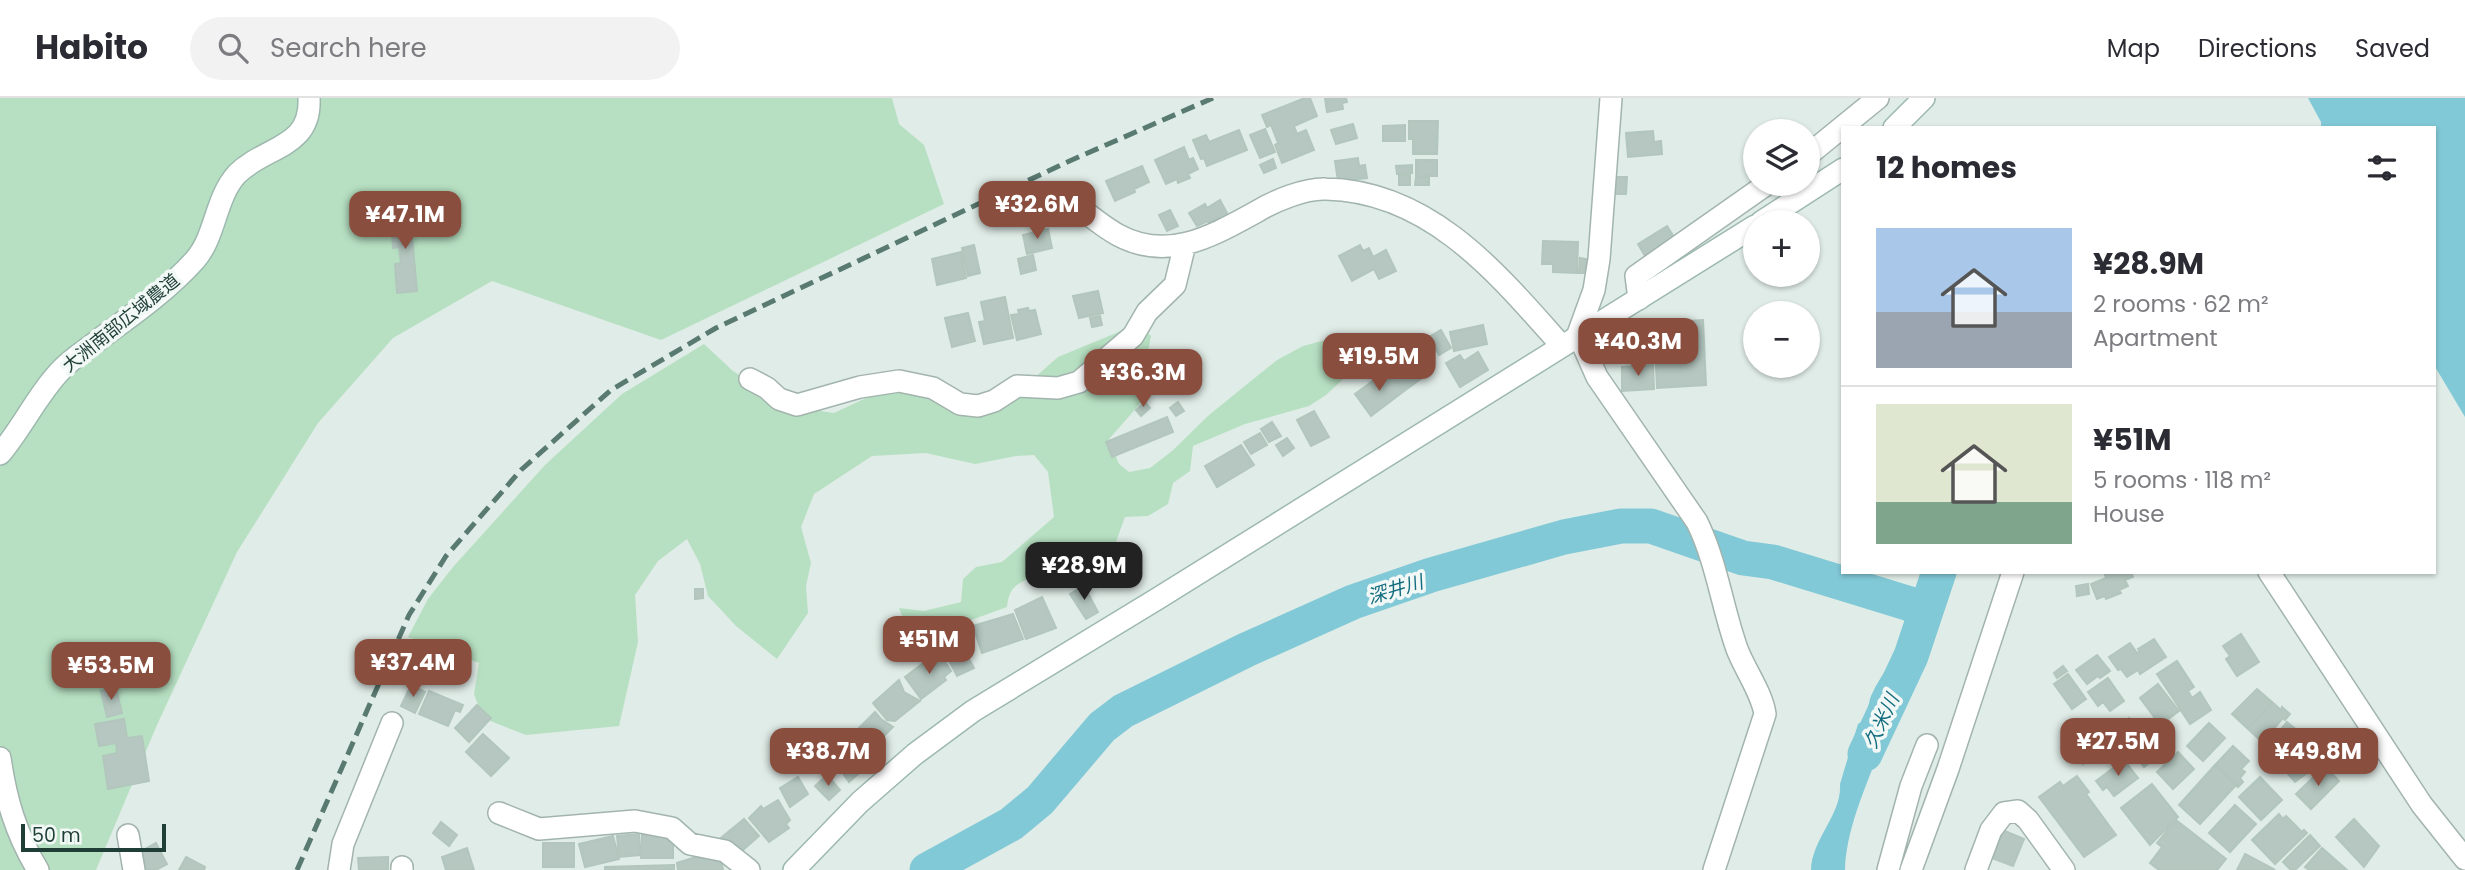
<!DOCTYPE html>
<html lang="en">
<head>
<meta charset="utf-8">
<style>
	:root { --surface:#fff; --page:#f2f2f3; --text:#2b2b33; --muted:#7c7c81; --line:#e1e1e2; --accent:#8a4e3e }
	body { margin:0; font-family:Poppins,"Noto Sans JP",sans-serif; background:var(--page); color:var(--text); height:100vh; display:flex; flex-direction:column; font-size:26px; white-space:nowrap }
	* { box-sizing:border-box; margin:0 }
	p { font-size:23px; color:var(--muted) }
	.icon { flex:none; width:38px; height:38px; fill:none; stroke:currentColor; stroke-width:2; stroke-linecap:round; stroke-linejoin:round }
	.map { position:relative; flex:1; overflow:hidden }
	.side { position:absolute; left:1841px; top:28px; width:595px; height:448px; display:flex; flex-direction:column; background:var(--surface); border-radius:0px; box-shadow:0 2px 5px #0004 }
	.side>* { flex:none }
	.tools { position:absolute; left:1743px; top:21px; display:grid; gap:14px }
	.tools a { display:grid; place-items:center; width:77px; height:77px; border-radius:50%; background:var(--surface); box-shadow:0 2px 5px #0004; font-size:35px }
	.scale { position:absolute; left:21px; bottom:18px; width:145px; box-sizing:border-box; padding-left:7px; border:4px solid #1f3e36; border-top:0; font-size:19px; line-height:24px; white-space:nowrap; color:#1f3e36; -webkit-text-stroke:5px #f1f8f5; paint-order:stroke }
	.price { position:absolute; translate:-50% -60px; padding:0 16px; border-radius:14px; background:var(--accent); color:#fff; font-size:23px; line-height:46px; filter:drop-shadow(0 2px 4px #0008) }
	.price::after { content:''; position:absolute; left:50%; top:42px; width:21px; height:16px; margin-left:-10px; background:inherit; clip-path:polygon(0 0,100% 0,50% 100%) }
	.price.active { background:#222; color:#fff }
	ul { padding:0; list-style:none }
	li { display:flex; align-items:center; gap:21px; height:175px; padding:0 35px }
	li+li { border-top:2px solid var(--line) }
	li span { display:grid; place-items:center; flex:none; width:196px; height:140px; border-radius:0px; color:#555 }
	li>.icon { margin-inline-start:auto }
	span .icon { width:84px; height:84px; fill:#fffc; stroke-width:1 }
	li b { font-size:30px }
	h2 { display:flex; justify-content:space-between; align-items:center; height:84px; padding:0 35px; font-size:30px }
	header { display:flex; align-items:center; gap:42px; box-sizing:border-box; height:98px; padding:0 35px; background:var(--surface); border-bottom:2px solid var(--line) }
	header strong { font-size:33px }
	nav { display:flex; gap:38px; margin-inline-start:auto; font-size:24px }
	.search { width:490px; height:63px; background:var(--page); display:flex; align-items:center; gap:18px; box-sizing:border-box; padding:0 24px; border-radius:38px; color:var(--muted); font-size:26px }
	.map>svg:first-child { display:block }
</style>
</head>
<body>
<header>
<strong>Habito</strong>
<div class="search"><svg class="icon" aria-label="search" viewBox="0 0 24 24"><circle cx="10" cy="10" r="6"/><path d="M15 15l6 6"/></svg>Search here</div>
<nav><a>Map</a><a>Directions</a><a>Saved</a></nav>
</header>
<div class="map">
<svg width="2465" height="772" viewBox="0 0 2465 772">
	<rect width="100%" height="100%" fill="#e0ece7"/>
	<path fill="#b7e0c2" d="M 0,0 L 892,0 L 899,26 L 924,47 L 944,106 L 661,242 L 492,183 L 393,240 L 318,325 L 237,454 L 157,627 L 96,772 L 0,772 Z
		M 1138,226 L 1151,238 L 1148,254 L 1147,298 L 1109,341 L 1119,366 L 1129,374 L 1150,370 L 1172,353 L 1209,317 L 1277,262 L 1303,248 L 1326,242 L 1355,270 L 1326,297 L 1309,308 L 1245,326 L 1193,348 L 1190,373 L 1173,385 L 1168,406 L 1148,418 L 1125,419 L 1113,452 C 1098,460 1068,482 1053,483 C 1048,483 1042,479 1038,477 C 1019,485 1009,487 1007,509 L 919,541 L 906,528 L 899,510 L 924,513 L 961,504 L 963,481 L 976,469 L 1002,464 L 1054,419 L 1048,374 L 1034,357 L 1016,358 L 975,366 L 926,355 L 872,358 L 814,396 L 801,429 L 811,465 L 806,488 L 808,515 L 777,561 L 736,528 L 708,498 L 700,466 L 687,441 L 658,463 L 635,497 L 638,544 L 619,628 L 526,637 L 483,620 L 474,596 L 479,565 L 408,539 L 428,501 L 453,469 L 545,367 L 622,296 L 704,246 L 733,273 L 786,308 L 834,315 L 881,293 L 910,291 L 956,311 L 1024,289 L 1058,259 Z"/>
	<path fill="#82c9d7" d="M 2308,0 L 2465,0 L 2465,319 L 2434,267 L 2434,30 L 2321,30 L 2321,24 Z
		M 1934,474 L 1951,474 C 1942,507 1918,541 1901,570 C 1896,578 1884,587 1882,595 C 1877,613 1894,625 1887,647 L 1881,648 C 1867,687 1846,730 1845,772 L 1811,772 C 1812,740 1842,717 1840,686 L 1858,626 C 1870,620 1867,608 1871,598 C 1882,573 1902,553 1912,527 L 1872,504 L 1879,487 L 1925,494 Z"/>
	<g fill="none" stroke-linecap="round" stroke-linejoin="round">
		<path stroke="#82c9d7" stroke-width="35" d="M 1865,656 L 1911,558 L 1939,474
			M 927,772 L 1011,726 L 1040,702 L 1102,629 L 1123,613 L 1246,552 L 1353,504 L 1431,477 L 1564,439 L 1621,428 L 1651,428 L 1743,460 L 1773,464 L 1920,509"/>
	</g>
	<path fill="#b5c7c0" stroke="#b2c6be" stroke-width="2" d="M 1305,0 L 1310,0 L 1317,18 L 1294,28 L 1297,36 L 1306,32 L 1314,52 L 1282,65 L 1275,47 L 1278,45 L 1271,27 L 1267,29 L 1262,17 Z
		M 1325,0 L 1346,0 L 1347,4 L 1342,5 L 1343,11 L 1327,14 Z
		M 1409,23 L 1438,23 L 1437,56 L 1413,56 L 1413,41 L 1409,41 Z
		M 1353,26 L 1357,40 L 1336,46 L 1331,32 Z
		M 1405,27 L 1405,43 L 1383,43 L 1383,28 Z
		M 1265,31 L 1275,54 L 1260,60 L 1250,37 Z
		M 1239,32 L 1247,52 L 1207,68 L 1204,60 L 1201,61 L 1193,42 L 1206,37 L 1209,44 Z
		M 1653,33 L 1654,44 L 1661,43 L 1662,56 L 1628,59 L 1626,35 Z
		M 1184,49 L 1189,62 L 1193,60 L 1198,71 L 1188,76 L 1190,80 L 1178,85 L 1177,81 L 1166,86 L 1155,62 Z
		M 1358,60 L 1359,68 L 1365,67 L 1367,80 L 1338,83 L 1335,63 Z
		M 1273,61 L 1276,70 L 1264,75 L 1260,67 Z
		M 1416,62 L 1437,62 L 1437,78 L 1416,78 Z
		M 1412,67 L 1412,75 L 1397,76 L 1396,68 Z
		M 1142,68 L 1149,84 L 1134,91 L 1135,94 L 1115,103 L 1106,83 Z
		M 1399,77 L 1410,77 L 1410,87 L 1399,87 Z
		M 1416,79 L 1429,79 L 1429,87 L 1415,87 Z
		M 1614,79 L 1627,79 L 1626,96 L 1613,96 Z
		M 1220,102 L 1227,115 L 1209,125 L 1208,123 L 1197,128 L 1189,115 L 1205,106 L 1207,110 Z
		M 409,105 L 417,193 L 397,195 L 395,166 L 401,165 L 399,149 L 393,150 L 392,132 L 398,131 L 396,106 Z
		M 1170,112 L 1178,128 L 1167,133 L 1159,117 Z
		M 1667,128 L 1674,139 L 1645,158 L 1638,146 Z
		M 1048,131 L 1052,150 L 1027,156 L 1023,137 Z
		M 1543,143 L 1578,144 L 1577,175 L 1553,174 L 1553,166 L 1542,166 Z
		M 974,147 L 980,175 L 968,178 L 962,150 Z
		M 1360,147 L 1363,153 L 1369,150 L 1373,159 L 1386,152 L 1396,173 L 1379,181 L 1374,171 L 1352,183 L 1339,158 Z
		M 961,154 L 966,180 L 937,187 L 932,161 Z
		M 1033,157 L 1036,172 L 1021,176 L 1018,161 Z
		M 1580,160 L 1586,161 L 1585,175 L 1579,175 Z
		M 1098,193 L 1103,215 L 1079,220 L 1073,198 Z
		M 1005,199 L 1013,240 L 984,246 L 979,224 L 985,223 L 981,204 Z
		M 1028,210 L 1029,213 L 1035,212 L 1041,236 L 1017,242 L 1011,217 L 1019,216 L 1018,212 Z
		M 968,215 L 975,243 L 952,249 L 945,220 Z
		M 1100,218 L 1102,227 L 1092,229 L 1090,220 Z
		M 1703,222 L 1706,287 L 1657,290 L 1654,225 Z
		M 1483,227 L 1487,246 L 1454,253 L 1450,234 Z
		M 1441,232 L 1451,250 L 1439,257 L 1429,239 Z
		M 1478,254 L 1488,272 L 1460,289 L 1446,265 L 1460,257 L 1464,263 Z
		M 1410,255 L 1426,277 L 1404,293 L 1388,272 Z
		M 1653,267 L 1654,291 L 1622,293 L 1622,269 Z
		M 1388,272 L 1404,293 L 1371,318 L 1355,296 Z
		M 1145,304 L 1150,310 L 1141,318 L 1136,312 Z
		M 1178,304 L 1184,313 L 1176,318 L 1170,310 Z
		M 1314,313 L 1329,339 L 1311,348 L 1297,322 Z
		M 1167,319 L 1173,334 L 1112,359 L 1106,344 Z
		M 1272,324 L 1281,338 L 1269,344 L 1261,331 Z
		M 1260,335 L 1267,347 L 1251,356 L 1244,344 Z
		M 1287,340 L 1294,350 L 1283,358 L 1276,347 Z
		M 1241,347 L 1254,367 L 1217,389 L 1205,368 Z
		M 2104,474 L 2131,474 L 2133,479 L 2125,482 L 2128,488 L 2119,492 L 2121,495 L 2106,501 L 2105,498 L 2097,501 L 2091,486 L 2106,480 Z
		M 2088,486 L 2089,496 L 2077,498 L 2076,488 Z
		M 1084,488 L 1098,514 L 1086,521 L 1070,496 Z
		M 695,491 L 703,491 L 703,500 L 695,501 Z
		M 1042,499 L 1056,530 L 1026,541 L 1015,512 Z
		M 1013,516 L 1023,541 L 982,555 L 973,528 Z
		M 2241,536 L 2259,564 L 2237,578 L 2226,561 L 2230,558 L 2223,548 Z
		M 2154,541 L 2166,559 L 2140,576 L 2138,572 L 2127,579 L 2121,571 L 2118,572 L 2109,559 L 2130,545 L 2137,555 L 2140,554 L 2138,551 Z
		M 955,544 L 957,548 L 947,553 L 945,549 Z
		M 961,547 L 974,570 L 957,578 L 945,554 Z
		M 403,549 L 427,552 L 423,582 L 399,579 Z
		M 938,554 L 951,573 L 944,579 L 946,582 L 921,601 L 905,579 Z
		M 2097,557 L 2110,573 L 2100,580 L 2098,578 L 2087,586 L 2076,572 Z
		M 2177,563 L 2194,589 L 2188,593 L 2192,600 L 2200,594 L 2211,612 L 2190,626 L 2157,576 Z
		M 2063,568 L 2067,573 L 2057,580 L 2054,575 Z
		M 2068,576 L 2086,601 L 2072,611 L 2054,586 Z
		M 2108,580 L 2124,603 L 2110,613 L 2103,604 L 2098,608 L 2088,594 Z
		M 899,582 L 904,594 L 920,603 L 895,623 L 887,622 L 873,605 Z
		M 2158,586 L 2179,613 L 2164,624 L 2162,621 L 2158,624 L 2140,600 Z
		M 411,587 L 425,594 L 415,615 L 401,608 Z
		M 116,590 L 122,615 L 107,619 L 101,593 Z
		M 2257,591 L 2272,604 L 2248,631 L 2232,616 Z
		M 429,593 L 463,607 L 460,614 L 455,612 L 448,628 L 419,616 Z
		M 2272,604 L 2281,612 L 2282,609 L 2290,616 L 2285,622 L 2283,620 L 2262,644 L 2248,631 Z
		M 477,607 L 491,620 L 469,644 L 455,630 Z
		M 875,614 L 881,621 L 893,629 L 872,650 L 862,643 L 856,633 Z
		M 2129,620 L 2158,658 L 2144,669 L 2114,631 Z
		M 124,621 L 127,640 L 142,638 L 149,683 L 108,691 L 103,658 L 117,655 L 116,645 L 99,648 L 95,626 Z
		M 2287,624 L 2309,642 L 2304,647 L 2301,645 L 2279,672 L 2261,656 Z
		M 2209,625 L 2225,640 L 2203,663 L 2187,648 Z
		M 2154,627 L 2173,646 L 2161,657 L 2149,645 L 2153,640 L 2147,634 Z
		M 2103,628 L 2121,652 L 2107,662 L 2097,649 L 2103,645 L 2095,635 Z
		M 483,636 L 509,660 L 491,678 L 466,654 Z
		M 852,636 L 873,663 L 849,684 L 829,655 Z
		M 2091,638 L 2096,646 L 2089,650 L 2095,658 L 2083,666 L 2073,649 Z
		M 2233,648 L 2249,663 L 2241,671 L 2245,674 L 2240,680 L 2243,684 L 2238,689 L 2215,667 Z
		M 2311,648 L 2323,663 L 2295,684 L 2283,670 Z
		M 2178,654 L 2194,671 L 2173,691 L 2157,674 Z
		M 2124,662 L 2138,680 L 2114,698 L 2107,689 L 2103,692 L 2096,683 Z
		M 2215,667 L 2237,686 L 2200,726 L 2179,707 Z
		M 2325,668 L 2339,683 L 2311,711 L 2296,696 Z
		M 827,677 L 840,692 L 829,702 L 815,688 Z
		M 2077,678 L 2089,694 L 2086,696 L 2116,737 L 2084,759 L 2039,699 L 2060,684 L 2063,688 Z
		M 798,679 L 808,696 L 790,709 L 780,690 Z
		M 2260,679 L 2282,702 L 2261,722 L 2239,699 Z
		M 2152,686 L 2178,719 L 2150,747 L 2121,710 Z
		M 778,702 L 790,722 L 786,726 L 789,730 L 769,744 L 749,720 L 761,708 L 763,711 Z
		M 2235,707 L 2256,726 L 2230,754 L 2209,735 Z
		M 2279,716 L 2283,721 L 2286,718 L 2302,734 L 2304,732 L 2307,735 L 2275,766 L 2252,742 Z
		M 744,721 L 759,738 L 736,758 L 721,740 Z
		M 2354,721 L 2379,748 L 2364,769 L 2336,739 Z
		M 2176,722 L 2226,761 L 2217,772 L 2159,772 L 2150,765 L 2162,749 L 2157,745 Z
		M 441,724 L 457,737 L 449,748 L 433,735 Z
		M 2000,731 L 2024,741 L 2013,768 L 1989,759 Z
		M 639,736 L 640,757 L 619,759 L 617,738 Z
		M 642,736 L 673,736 L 673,760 L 641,760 Z
		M 2310,737 L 2320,748 L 2295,772 L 2291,772 L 2283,764 Z
		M 613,738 L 619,761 L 585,769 L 579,746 Z
		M 156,745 L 167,766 L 156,772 L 136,772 L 134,769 L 145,763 L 140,754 Z
		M 543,745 L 574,745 L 574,769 L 543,769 Z
		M 467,750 L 474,772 L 446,772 L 442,759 Z
		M 2322,750 L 2347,772 L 2309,772 L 2305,769 Z
		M 2245,756 L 2275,772 L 2237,772 Z
		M 699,758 L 700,760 L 721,762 L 723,772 L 678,772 L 677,765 Z
		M 186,759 L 205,769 L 204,772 L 179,772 Z
		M 388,759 L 388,772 L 359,772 L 358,760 Z
		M 674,767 L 674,772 L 605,772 L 605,769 Z"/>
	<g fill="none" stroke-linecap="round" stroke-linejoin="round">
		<g stroke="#a2b4ae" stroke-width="24">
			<path id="street" d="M 1611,0 L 1599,161 L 1594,192 L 1578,236 L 1597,279 L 1697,424 C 1717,465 1722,509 1737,551 C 1745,572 1762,595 1765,616 L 1714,772
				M 1808,57 L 1878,0
				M 1062,96 C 1080,109 1098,126 1118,137 C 1168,164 1212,138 1256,114 C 1274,103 1305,90 1326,91 C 1430,93 1498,176 1561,247
				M 1639,201 L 1636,178 L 1767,86
				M 750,281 L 767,290 L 779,301 L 797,307 L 860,289 L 899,283 L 933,290 L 960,306 L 978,308 L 994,303 L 1017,288 L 1058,290 L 1079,284 L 1133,238 L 1147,214 L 1175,187 L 1185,146
				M 2269,474 L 2422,707 L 2465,761
				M 0,660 C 6,702 16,736 38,772
				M 499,715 L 539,731 L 635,723 L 672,730 L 690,746 L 725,753 L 749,772
				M 128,737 L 134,772
				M 402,769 L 402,772
				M 339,772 L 343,746 L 392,625
				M 1888,772 L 1911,688 L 1927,647
				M 1911,772 L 1948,671 L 2013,474
				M 1976,772 L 1991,732 L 2004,715 L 2018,713 L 2028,722 L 2064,772"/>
		</g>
		<g stroke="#9db9af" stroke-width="24">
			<path id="secondary" d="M 1894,30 L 1924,0
				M 1761,124 L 1843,71
				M 0,356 C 23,329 38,295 63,270 C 74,259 89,250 101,240 C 134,216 168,192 195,162 C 216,138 215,100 237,76 C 265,48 312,50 309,0
				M 794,772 L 860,704 L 915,656 L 973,613 L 1157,501 L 1755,128"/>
		</g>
		<use href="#street" stroke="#fff" stroke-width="21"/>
		<use href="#secondary" stroke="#fff" stroke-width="21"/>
		<path stroke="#597a71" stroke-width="5" stroke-dasharray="14 7" stroke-linecap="butt" d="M 297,772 L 409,517 L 446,458 L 521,372 L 611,292 L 716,230 L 1065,65 L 1213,0"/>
	</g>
	<g text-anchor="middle" stroke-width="7" stroke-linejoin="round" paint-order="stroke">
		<g font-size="18" fill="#1f3e36" stroke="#f1f8f5">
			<text transform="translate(121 225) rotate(-39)" y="6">大洲南部広域農道</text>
		</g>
		<g font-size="19" font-style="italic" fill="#146d7f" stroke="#f1f8f5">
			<text transform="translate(1395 491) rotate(-17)" y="7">深井川</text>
			<text transform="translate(1881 623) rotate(-65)" y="7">久米川</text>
		</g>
	</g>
</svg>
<div class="tools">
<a><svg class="icon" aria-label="layers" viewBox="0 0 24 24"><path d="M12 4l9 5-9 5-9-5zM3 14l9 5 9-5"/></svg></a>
<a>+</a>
<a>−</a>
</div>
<div class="scale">50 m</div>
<b class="price" style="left:1037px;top:143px">¥32.6M</b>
<b class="price" style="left:405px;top:153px">¥47.1M</b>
<b class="price" style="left:1638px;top:280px">¥40.3M</b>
<b class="price" style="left:1379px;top:295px">¥19.5M</b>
<b class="price" style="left:1143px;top:311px">¥36.3M</b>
<b class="price active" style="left:1084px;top:504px">¥28.9M</b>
<b class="price" style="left:929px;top:578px">¥51M</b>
<b class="price" style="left:413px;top:601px">¥37.4M</b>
<b class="price" style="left:111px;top:604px">¥53.5M</b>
<b class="price" style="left:2118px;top:680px">¥27.5M</b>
<b class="price" style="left:828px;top:690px">¥38.7M</b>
<b class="price" style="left:2318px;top:690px">¥49.8M</b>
<section class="side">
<h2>12 homes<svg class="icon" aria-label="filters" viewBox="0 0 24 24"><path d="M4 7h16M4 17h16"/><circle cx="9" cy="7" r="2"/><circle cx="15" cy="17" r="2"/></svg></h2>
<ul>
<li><span style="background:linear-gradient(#a9c7e8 60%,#9aa5b1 0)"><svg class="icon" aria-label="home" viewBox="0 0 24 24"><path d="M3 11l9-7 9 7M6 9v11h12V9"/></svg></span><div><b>¥28.9M</b><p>2 rooms · 62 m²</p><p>Apartment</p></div></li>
<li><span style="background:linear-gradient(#dfe7d0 70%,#7fa58c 0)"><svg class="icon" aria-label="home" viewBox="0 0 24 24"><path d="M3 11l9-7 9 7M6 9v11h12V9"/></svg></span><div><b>¥51M</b><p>5 rooms · 118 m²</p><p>House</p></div></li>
</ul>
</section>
</div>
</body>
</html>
